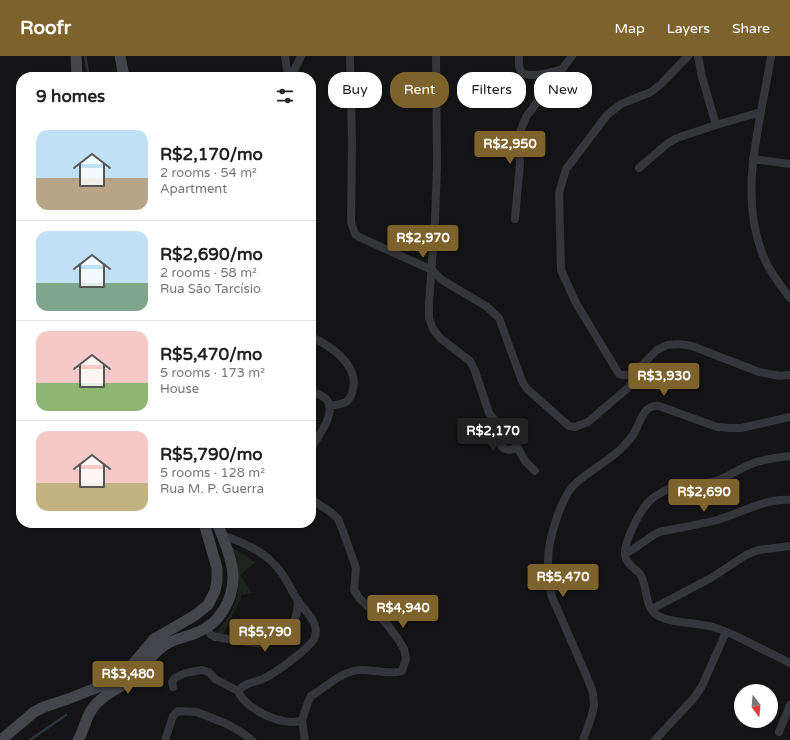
<!DOCTYPE html>
<html lang="en">
<head>
<meta charset="utf-8">
<style>
	:root { --surface:#fff; --page:#f2f2f2; --text:#222; --muted:#767676; --line:#e0e0e0; --accent:#7d622b }
	body { margin:0; font-family:"Varela Round",sans-serif; background:var(--page); color:var(--text); height:100vh; display:flex; flex-direction:column; font-size:15px; white-space:nowrap }
	* { box-sizing:border-box; margin:0 }
	p { font-size:13px; color:var(--muted) }
	.icon { flex:none; width:22px; height:22px; fill:none; stroke:currentColor; stroke-width:2; stroke-linecap:round; stroke-linejoin:round }
	.map { position:relative; flex:1; overflow:hidden }
	.details { position:absolute; left:16px; top:16px; width:300px; height:456px; display:flex; flex-direction:column; background:var(--surface); border-radius:16px; box-shadow:0 1px 3px #0004 }
	.details>* { flex:none }
	.hud { position:absolute; left:328px; top:16px; width:380px; height:36px; display:flex; gap:8px }
	.needle { width:26px; rotate:164deg }
	.tools { position:absolute; left:734px; top:628px; display:grid; gap:8px }
	.tools a { display:grid; place-items:center; width:44px; height:44px; border-radius:50%; background:var(--surface); box-shadow:0 1px 3px #0004; font-size:20px }
	.price { position:absolute; translate:-50% -34px; padding:0 9px; border-radius:4px; background:var(--accent); color:#fff; font-size:13px; line-height:26px; filter:drop-shadow(0 1px 2px #0008) }
	.price::after { content:''; position:absolute; left:50%; top:24px; width:12px; height:9px; margin-left:-6px; background:inherit; clip-path:polygon(0 0,100% 0,50% 100%) }
	.price.on { background:#222; color:#fff }
	ul { padding:0; list-style:none }
	li { display:flex; align-items:center; gap:12px; height:100px; padding:0 20px }
	li+li { border-top:1px solid var(--line) }
	li span { display:grid; place-items:center; flex:none; width:112px; height:80px; border-radius:12px; color:#555 }
	li>.icon { margin-inline-start:auto }
	span .icon { width:48px; height:48px; fill:#fffc; stroke-width:1 }
	li b { font-size:17px }
	h2 { display:flex; justify-content:space-between; align-items:center; height:48px; padding:0 20px; font-size:17px }
	.tag { padding:0 14px; border-radius:16px; background:var(--surface); box-shadow:0 1px 3px #0004; font-size:14px; line-height:36px }
	.tag.on { background:var(--accent); color:#fff }
	header { display:flex; align-items:center; gap:24px; box-sizing:border-box; height:56px; padding:0 20px; background:var(--accent); color:#fff }
	header strong { font-size:19px }
	nav { display:flex; gap:22px; margin-inline-start:auto; font-size:14px }
	.map>svg:first-child { display:block }
</style>
</head>
<body>
<header>
<strong>Roofr</strong>
<nav><a>Map</a><a>Layers</a><a>Share</a></nav>
</header>
<div class="map">
<svg width="790" height="684" viewBox="0 0 790 684">
	<rect width="100%" height="100%" fill="#141416"/>
	<path fill="#1c241d" d="M 233,492 L 255,506 L 240,519 L 252,537 L 241,539 L 241,542 L 223,579 L 216,577 C 244,543 240,534 231,493 Z"/>
	<g fill="none" stroke-linecap="round" stroke-linejoin="round">
		<path stroke="#2b3339" stroke-width="2.5" d="M 85,0 L 89,21
			M 30,684 L 66,659"/>
		<path stroke="#35363b" stroke-width="8" d="M 285,0 L 288,21
			M 350,0 L 352,87 L 351,166 L 355,178 L 359,181 L 432,214 L 442,224 L 486,250 L 499,262 L 522,325 L 527,333 L 569,370 L 575,371 L 588,366 L 629,331 L 640,311 L 657,294 L 667,289 L 678,288 L 692,290 L 759,316 L 780,320 L 790,319
			M 436,0 L 437,108 L 435,165 L 429,247 L 429,262 L 433,273 L 440,282 L 470,305 L 475,315 L 489,357 L 502,374
			M 519,0 L 519,10 L 521,16 C 531,23 549,16 560,14
			M 698,0 L 702,21 L 716,69
			M 771,0 C 761,67 736,139 765,204 C 771,218 781,230 790,242
			M 291,21 L 301,0
			M 753,103 L 790,108
			M 639,112 L 668,87 L 677,82 L 716,69 L 761,56
			M 515,163 L 520,107 L 518,89 L 520,76 L 526,61 L 572,0
			M 311,281 C 330,289 359,309 353,333 C 352,338 350,343 346,346 C 342,348 335,349 330,350
			M 640,312 C 633,316 628,322 619,318 L 576,247 L 561,214 L 559,137 L 566,113 L 608,58 L 621,48 L 651,36 L 661,28 L 688,0
			M 311,335 C 316,337 323,339 327,344 C 337,356 318,381 311,392
			M 505,373 L 513,373 L 519,379 C 521,400 494,398 500,376 Z
			M 517,391 L 525,405 L 535,415
			M 790,400 C 776,402 761,403 749,409 C 737,414 728,421 716,425 C 702,429 687,426 672,431 C 666,434 658,438 653,442 C 642,450 620,490 626,503 C 629,510 636,513 640,518 C 648,530 644,551 657,559 C 670,568 698,566 713,571 C 724,574 734,579 744,584 C 759,592 775,599 790,607
			M 223,479 C 238,485 259,493 271,505 C 284,516 289,531 298,545 C 303,553 313,560 315,570 C 317,577 315,584 309,589 C 300,599 275,617 263,623 C 255,626 244,627 238,635
			M 625,498 C 637,492 647,482 659,476 C 678,472 698,469 717,464 C 739,458 768,441 790,444
			M 652,553 L 711,522 L 746,499 L 758,494 L 790,490
			M 207,571 L 210,578 L 215,581 C 239,583 271,597 288,573 C 291,569 295,565 296,560 C 298,555 297,549 298,544
			M 173,631 L 172,626 L 175,622 L 185,617 L 202,614 L 209,616 L 215,623 L 238,635
			M 238,635 C 245,653 284,672 302,664
			M 779,676 L 790,649
			M 165,684 L 173,660 L 178,655 L 197,656 L 227,668 L 241,676 L 252,684
			M 305,684 L 302,664 L 308,646 L 311,640 C 326,631 343,614 361,614 C 376,614 388,619 402,615 L 406,603 L 404,593 L 398,583 L 386,567 L 360,543 L 354,534 L 356,512 L 343,475 L 338,463 L 332,457 L 311,443
			M 583,684 L 591,662 L 594,650 L 593,637 L 587,621 L 552,541 C 549,530 547,517 548,505 C 548,485 561,439 577,426 C 592,413 609,405 623,391 C 626,387 630,383 633,379 C 640,368 643,348 659,350 L 717,371 L 730,372 L 741,372 L 790,361
			M 655,684 L 694,642 L 702,630 L 726,576"/>
		<path stroke="#43454b" stroke-width="11" d="M 76,0 L 77,21
			M 120,0 L 124,21
			M 1,684 L 34,656 L 44,651 L 68,643 L 101,630 L 119,621 L 127,615 L 154,583 L 194,560 L 208,549 L 215,535 L 217,525 L 217,512 L 204,467
			M 78,684 C 84,675 85,663 92,653 C 103,637 119,634 132,622 C 143,613 150,600 162,591 C 173,582 186,582 198,576 C 220,567 232,545 233,523 C 234,507 223,481 217,467"/>
	</g>
</svg>
<div class="tools">
<a><svg class="needle" viewBox="-14 -14 28 28"><path d="M0-13l5 13h-10z" fill="#e53935"/><path d="M0 13l5-13h-10z" fill="#767676"/></svg></a>
</div>
<b class="price" style="left:510px;top:109px">R$2,950</b>
<b class="price" style="left:423px;top:203px">R$2,970</b>
<b class="price" style="left:664px;top:341px">R$3,930</b>
<b class="price on" style="left:493px;top:396px">R$2,170</b>
<b class="price" style="left:704px;top:457px">R$2,690</b>
<b class="price" style="left:563px;top:542px">R$5,470</b>
<b class="price" style="left:403px;top:573px">R$4,940</b>
<b class="price" style="left:265px;top:597px">R$5,790</b>
<b class="price" style="left:128px;top:639px">R$3,480</b>
<div class="hud">
<a class="tag">Buy</a>
<a class="tag on">Rent</a>
<a class="tag">Filters</a>
<a class="tag">New</a>
</div>
<section class="details">
<h2>9 homes<svg class="icon" aria-label="filters" viewBox="0 0 24 24"><path d="M4 7h16M4 17h16"/><circle cx="9" cy="7" r="2"/><circle cx="15" cy="17" r="2"/></svg></h2>
<ul>
<li><span style="background:linear-gradient(#bfe0f5 60%,#b9a48a 0)"><svg class="icon" aria-label="home" viewBox="0 0 24 24"><path d="M3 11l9-7 9 7M6 9v11h12V9"/></svg></span><div><b>R$2,170/mo</b><p>2 rooms · 54 m²</p><p>Apartment</p></div></li>
<li><span style="background:linear-gradient(#bfe0f5 65%,#7fa58c 0)"><svg class="icon" aria-label="home" viewBox="0 0 24 24"><path d="M3 11l9-7 9 7M6 9v11h12V9"/></svg></span><div><b>R$2,690/mo</b><p>2 rooms · 58 m²</p><p>Rua São Tarcísio</p></div></li>
<li><span style="background:linear-gradient(#f6c9c9 65%,#8fb573 0)"><svg class="icon" aria-label="home" viewBox="0 0 24 24"><path d="M3 11l9-7 9 7M6 9v11h12V9"/></svg></span><div><b>R$5,470/mo</b><p>5 rooms · 173 m²</p><p>House</p></div></li>
<li><span style="background:linear-gradient(#f6c9c9 65%,#c2b280 0)"><svg class="icon" aria-label="home" viewBox="0 0 24 24"><path d="M3 11l9-7 9 7M6 9v11h12V9"/></svg></span><div><b>R$5,790/mo</b><p>5 rooms · 128 m²</p><p>Rua M. P. Guerra</p></div></li>
</ul>
</section>
</div>
</body>
</html>
